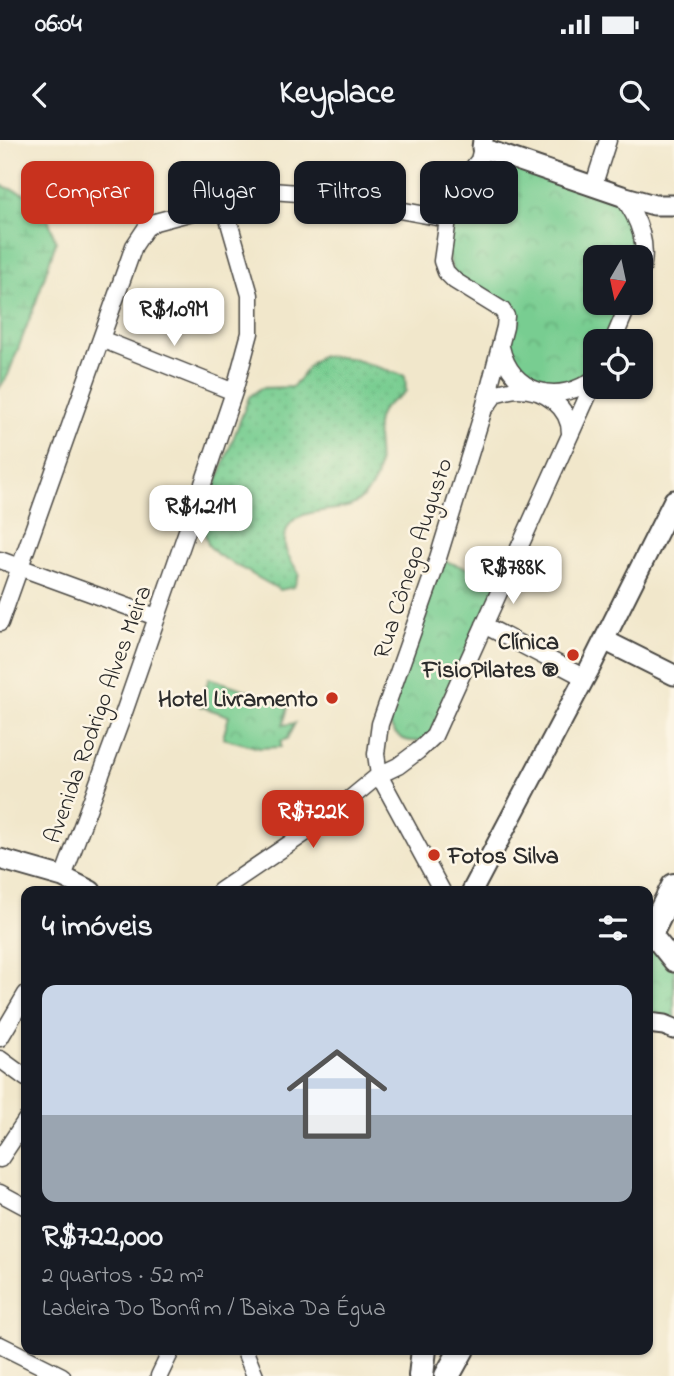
<!DOCTYPE html>
<html lang="pt">
<head>
<meta charset="utf-8">
<style>
	:root { --surface:#171b24; --page:#20242c; --text:#f1f3f6; --muted:#9ea1a6; --line:#363941; --accent:#c8321e }
	body { margin:0; font-family:"Indie Flower",sans-serif; background:var(--page); color:var(--text); height:100vh; display:flex; flex-direction:column; font-size:26px; white-space:nowrap }
	* { box-sizing:border-box; margin:0 }
	p { font-size:23px; color:var(--muted) }
	.icon { flex:none; width:38px; height:38px; fill:none; stroke:currentColor; stroke-width:2; stroke-linecap:round; stroke-linejoin:round }
	.map { position:relative; flex:1; overflow:hidden }
	.sheet { position:absolute; left:21px; top:746px; width:632px; height:469px; display:flex; flex-direction:column; background:var(--surface); border-radius:14px; box-shadow:0 2px 5px #0004 }
	.sheet>* { flex:none }
	.banner { position:absolute; left:21px; top:21px; width:634px; height:63px; display:flex; gap:14px }
	.needle { width:46px; rotate:189deg }
	.buttons { position:absolute; left:583px; top:105px; display:grid; gap:14px }
	.buttons a { display:grid; place-items:center; width:70px; height:70px; border-radius:14px; background:var(--surface); box-shadow:0 2px 5px #0004; font-size:35px }
	.price { position:absolute; translate:-50% -60px; padding:0 16px; border-radius:14px; background:#fff; color:#222; font-size:23px; line-height:46px; filter:drop-shadow(0 2px 4px #0008) }
	.price::after { content:''; position:absolute; left:50%; top:42px; width:21px; height:16px; margin-left:-10px; background:inherit; clip-path:polygon(0 0,100% 0,50% 100%) }
	.price.current { background:var(--accent); color:#fff }
	ul { padding:0; list-style:none }
	li { display:grid; align-content:center; gap:14px; height:371px; padding:0 21px }
	li+li { border-top:2px solid var(--line) }
	li span { display:grid; place-items:center; height:217px; border-radius:14px; color:#555 }
	li>.icon { margin-inline-start:auto }
	span .icon { width:126px; height:126px; fill:#fffc; stroke-width:1 }
	li b { font-size:30px }
	h2 { display:flex; justify-content:space-between; align-items:center; height:84px; padding:0 21px; font-size:30px }
	.chip { padding:0 24px; border-radius:14px; background:var(--surface); box-shadow:0 2px 5px #0004; font-size:24px; line-height:63px }
	.chip.current { background:var(--accent); color:#fff }
	.status { display:flex; justify-content:space-between; align-items:center; height:49px; padding:0 35px; background:var(--surface); direction:ltr }
	.status svg { height:19px; fill:currentColor }
	header { display:flex; justify-content:space-between; align-items:center; height:91px; padding:0 21px; background:var(--surface); font-size:32px; font-weight:700 }
	.map>svg:first-child { display:block }
</style>
</head>
<body>
<div class="status"><b>06:04</b><svg viewBox="0 0 49 12"><path d="M0 12V9h3v3zM5 12V6h3v6zM10 12V3h3v9zM15 12V0h3v12zM26 1h20v11H26zM47 4h2v5h-2z"/></svg></div>
<header><svg class="icon" aria-label="back" viewBox="0 0 24 24"><path d="M15 5l-7 7 7 7"/></svg>Keyplace<svg class="icon" aria-label="search" viewBox="0 0 24 24"><circle cx="10" cy="10" r="6"/><path d="M15 15l6 6"/></svg></header>
<div class="map">
<svg width="674" height="1236" viewBox="0 0 674 1236">
	<defs>
		<pattern id="grass-dots" width="8" height="8" patternUnits="userSpaceOnUse" patternTransform="scale(1.75)"><rect width="8" height="8" fill="#78cd91"/><path d="M2 2h.1M6 6h.1" fill="none" stroke="#68b07d" stroke-width="1.8" stroke-linecap="round"/></pattern>
		<pattern id="wetland-marsh" width="20" height="14" patternUnits="userSpaceOnUse" patternTransform="scale(1.75)"><rect width="20" height="14" fill="#78cd91"/><path d="M1 5h8M5 5V1M11 12h8M15 12V8" fill="none" stroke="#68b07d"/></pattern>
		<pattern id="park-crowns" width="20" height="18" patternUnits="userSpaceOnUse" patternTransform="scale(1.75)"><rect width="20" height="18" fill="#78cd91"/><path d="M2 6a3 3 0 1 1 6 0M12 15a3 3 0 1 1 6 0" fill="none" stroke="#68b07d"/></pattern>
	</defs>
	<rect width="100%" height="100%" fill="#fcf5e5"/>
	<filter id="ink" filterUnits="userSpaceOnUse"><feTurbulence type="fractalNoise" baseFrequency=".0143" numOctaves="2"/><feDisplacementMap in="SourceGraphic" scale="14" xChannelSelector="R" yChannelSelector="G"/><feConvolveMatrix kernelMatrix="1 2 1 2 8 2 1 2 1" color-interpolation-filters="sRGB"/></filter>
	<filter id="wash" filterUnits="userSpaceOnUse"><feTurbulence type="fractalNoise" baseFrequency=".00686" numOctaves="4" result="noise"/><feDisplacementMap in="SourceGraphic" scale="28" xChannelSelector="R" yChannelSelector="G"/><feGaussianBlur stdDeviation="1.57" result="paint"/><feColorMatrix in="noise" values="0 0 0 0 0 0 0 0 0 0 0 0 0 0 0 0 0 1.4 0 .05"/><feComposite in="paint" operator="in"/></filter>
	<g filter="url(#wash)">
		<rect width="100%" height="100%" fill="#f1e7cb"/>
		<path fill="url(#grass-dots)" stroke="#527c5e" stroke-width="2" d="M 320,216 L 350,218 L 405,236 L 406,251 C 400,257 391,261 385,267 C 364,289 393,324 367,353 C 362,359 357,363 350,366 C 327,374 281,365 285,406 C 286,415 295,426 299,434 L 294,447 L 280,450 L 218,415 L 208,405 L 204,391 L 212,355 L 249,257 L 261,248 L 292,247 C 304,236 306,225 320,216 Z"/>
		<path fill="url(#wetland-marsh)" stroke="#527c5e" stroke-width="2" d="M 0,45 L 42,60 L 56,102 L 36,162 L 8,235 L 0,247 Z"/>
		<path fill="url(#park-crowns)" stroke="#527c5e" stroke-width="2" d="M 482,8 L 622,56 L 640,117 L 595,117 L 595,163 L 629,163 L 613,201 L 595,201 L 595,237 L 558,254 L 508,228 L 506,176 L 455,141 L 444,98 Z
			M 438,419 L 505,440 L 436,590 C 432,594 426,599 421,600 C 406,605 391,594 389,580 Z
			M 209,538 L 289,564 L 283,585 L 295,583 L 287,599 L 281,601 L 281,607 L 259,608 L 223,598 L 229,576 L 200,566 Z
			M 648,788 L 674,814 L 674,883 L 648,875 Z"/>
	</g>
	<g filter="url(#ink)">
		<g fill="none" stroke-linecap="round" stroke-linejoin="round">
			<g stroke="#494743" stroke-width="19">
				<path id="minor" d="M 594,44 L 608,0
					M 622,56 C 639,78 650,107 640,135
					M 101,199 L 234,252
					M 613,201 L 629,163
					M 501,207 C 511,254 559,266 595,238
					M 486,267 L 496,253 C 504,252 511,249 518,249 C 544,249 571,267 570,295
					M 0,420 L 156,477
					M 0,483 L 134,106 L 146,88 L 155,82 L 271,51 L 312,54 L 448,79
					M 484,485 L 585,538
					M 63,737 L 122,578 L 188,388 L 234,252 L 250,193 L 250,155 L 224,65
					M 220,751 L 323,681 L 379,635 L 398,626 L 418,611 L 434,596 L 595,240
					M 442,751 L 379,635 L 376,614 L 380,584 L 434,431 L 483,272 L 505,187 L 506,176 L 502,170 L 455,141 L 446,132 L 442,121 L 448,79 L 469,33 L 479,20 L 482,8
					M 0,898 L 26,854
					M 0,919 L 26,938
					M 0,1019 L 26,980
					M 0,1053 L 26,1067
					M 0,1205 L 62,1236
					M 244,1209 L 255,1236
					M 159,1236 L 172,1209"/>
			</g>
			<g stroke="#494743" stroke-width="23">
				<path id="tertiary" d="M 483,0 L 482,8 L 622,56 L 654,65 L 674,65
					M 604,500 L 674,535
					M 0,719 L 63,737 L 91,751
					M 472,751 L 591,526 L 674,360
					M 650,792 L 674,822
					M 648,883 L 664,885 L 674,889"/>
			</g>
			<g stroke="#494743" stroke-width="28">
				<path id="primary" d="M 648,798 L 674,746
					M 421,1236 L 424,1209
					M 447,1236 L 462,1209"/>
			</g>
			<use href="#minor" stroke="#fff" stroke-width="16"/>
			<use href="#tertiary" stroke="#fff" stroke-width="19"/>
			<use href="#primary" stroke="#fff" stroke-width="24"/>
		</g>
	</g>
	<g fill="#c8321e" stroke="#fcf5e5" stroke-width="2.5">
		<circle cx="573" cy="515" r="7"/>
		<circle cx="332" cy="558" r="7"/>
		<circle cx="434" cy="715" r="7"/>
	</g>
	<g text-anchor="middle" stroke-width="5" stroke-linejoin="round" paint-order="stroke">
		<g font-size="24" fill="#2b2b2b" stroke="#fcf5e5">
			<text transform="translate(412 418) rotate(-72)" y="8">Rua Cônego Augusto</text>
			<text transform="translate(97 574) rotate(-70)" y="8">Avenida Rodrigo Alves Meira</text>
		</g>
		<g font-size="24" font-weight="bold" fill="#2b2b2b" stroke="#fcf5e5" text-anchor="end">
			<text x="559" y="509">Clínica<tspan x="559" dy="28">FisioPilates ®</tspan></text>
			<text x="318" y="566">Hotel Livramento</text>
			<text x="448" y="723" text-anchor="start">Fotos Silva</text>
		</g>
	</g>
</svg>
<div class="buttons">
<a><svg class="needle" viewBox="-14 -14 28 28"><path d="M0-13l5 13h-10z" fill="#e53935"/><path d="M0 13l5-13h-10z" fill="#9ea1a6"/></svg></a>
<a><svg class="icon" aria-label="locate" viewBox="0 0 24 24"><circle cx="12" cy="12" r="6"/><path d="M12 2v4M12 18v4M2 12h4M18 12h4"/></svg></a>
</div>
<b class="price" style="left:174px;top:208px">R$1.09M</b>
<b class="price" style="left:201px;top:405px">R$1.21M</b>
<b class="price" style="left:513px;top:466px">R$788K</b>
<b class="price current" style="left:313px;top:710px">R$722K</b>
<div class="banner">
<a class="chip current">Comprar</a>
<a class="chip">Alugar</a>
<a class="chip">Filtros</a>
<a class="chip">Novo</a>
</div>
<section class="sheet">
<h2>4 imóveis<svg class="icon" aria-label="filters" viewBox="0 0 24 24"><path d="M4 7h16M4 17h16"/><circle cx="9" cy="7" r="2"/><circle cx="15" cy="17" r="2"/></svg></h2>
<ul>
<li><span style="background:linear-gradient(#c9d6e8 60%,#9aa5b1 0)"><svg class="icon" aria-label="home" viewBox="0 0 24 24"><path d="M3 11l9-7 9 7M6 9v11h12V9"/></svg></span><div><b>R$722,000</b><p>2 quartos · 52 m²</p><p>Ladeira Do Bonfim / Baixa Da Égua</p></div></li>
</ul>
</section>
</div>
</body>
</html>
